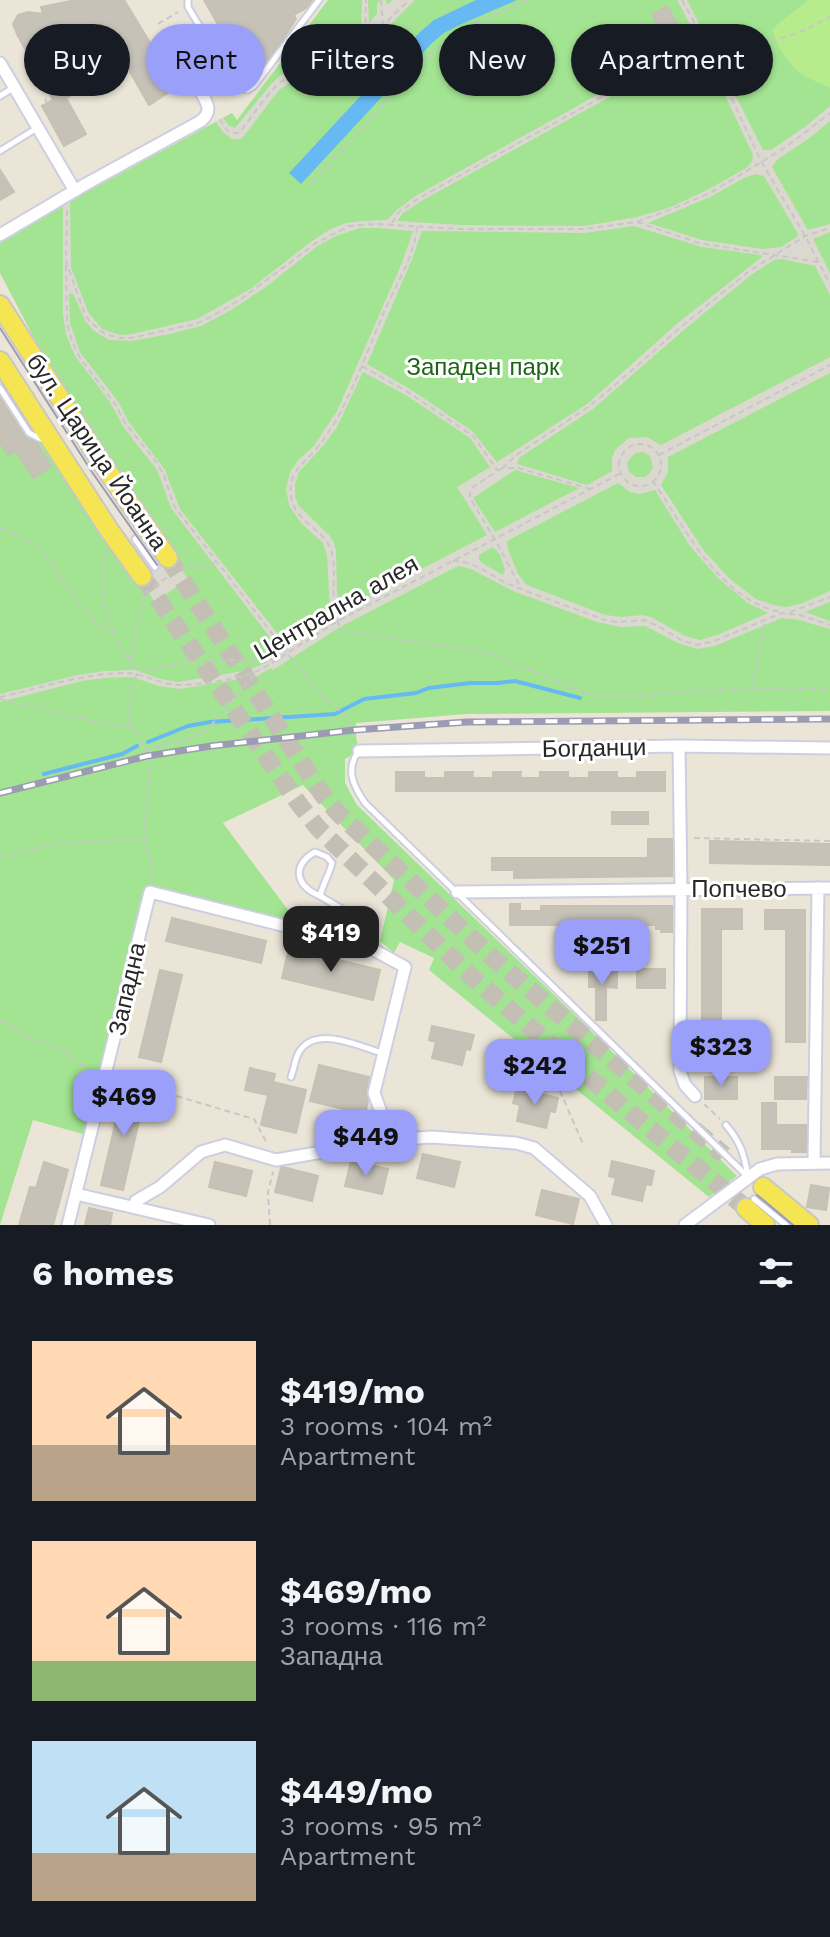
<!DOCTYPE html>
<html lang="en">
<head>
<meta charset="utf-8">
<style>
	:root { --surface:#171b24; --page:#242831; --text:#f1f3f6; --muted:#9ea1a6; --accent:#9aa0fa }
	body { margin:0; font-family:"Work Sans",sans-serif; background:var(--page); color:var(--text); height:100vh; display:flex; flex-direction:column; font-size:30px; white-space:nowrap }
	* { box-sizing:border-box; margin:0 }
	p { font-size:26px; color:var(--muted) }
	.icon { flex:none; width:44px; height:44px; fill:none; stroke:currentColor; stroke-width:2; stroke-linecap:round; stroke-linejoin:round }
	.map { position:relative; height:1225px; overflow:hidden }
	.sheet { display:flex; flex-direction:column; background:var(--surface); flex:1 }
	.sheet>* { flex:none }
	.banner { position:absolute; left:24px; top:24px; width:782px; height:72px; display:flex; gap:16px }
	.price { position:absolute; translate:-50% -68px; padding:0 18px; border-radius:16px; background:var(--accent); color:#111; font-size:26px; line-height:52px; filter:drop-shadow(0 2px 4px #0008) }
	.price::after { content:''; position:absolute; left:50%; top:48px; width:24px; height:18px; margin-left:-12px; background:inherit; clip-path:polygon(0 0,100% 0,50% 100%) }
	.price.on { background:#222; color:#fff }
	ul { padding:0; list-style:none }
	li { display:flex; align-items:center; gap:24px; height:200px; padding:0 32px }
	li span { display:grid; place-items:center; flex:none; width:224px; height:160px; border-radius:0px; color:#555 }
	li>.icon { margin-inline-start:auto }
	span .icon { width:96px; height:96px; fill:#fffc; stroke-width:1 }
	li b { font-size:34px }
	h2 { display:flex; justify-content:space-between; align-items:center; height:96px; padding:0 32px; font-size:34px }
	.pill { padding:0 28px; border-radius:36px; background:var(--surface); box-shadow:0 2px 6px #0004; font-size:28px; line-height:72px }
	.pill.on { background:var(--accent); color:#111 }
	.map>svg:first-child { display:block }
</style>
</head>
<body>
<div class="map">
<svg width="830" height="1225" viewBox="0 0 830 1225">
	<rect width="100%" height="100%" fill="#ebe5d8"/>
	<path fill="#a2e491" d="M 328,0 L 830,0 L 830,711 L 466,714 L 356,723 L 356,736 L 359,751 L 345,759 L 345,783 L 357,805 L 576,1016 L 737,1176 L 709,1197 L 429,970 L 434,958 L 400,942 L 394,953 L 380,941 L 394,880 L 303,785 L 223,823 L 297,922 L 150,892 L 90,1136 L 33,1120 L 0,1225 L 0,384 L 139,578 L 168,558 L 76,409 L 32,334 L 0,273 L 0,243 L 90,190 L 232,113 L 237,120 Z"/>
	<path fill="#b6ec8c" d="M 808,0 L 830,0 L 830,88 C 821,83 808,79 800,73 C 787,63 776,44 772,29 Z"/>
	<path fill="#dbd8cf" fill-rule="evenodd" d="M 362,0 L 368,0 L 369,23 L 377,14 L 377,4 L 381,0 L 386,0 L 387,5 L 393,0 L 415,0 L 349,66 L 339,74 L 328,79 L 289,83 L 279,90 L 244,136 L 240,139 L 232,139 L 223,132 L 216,122 L 223,118 L 229,126 L 235,128 L 272,83 L 282,74 L 324,69 L 339,60 L 339,51 L 361,30 Z
		M 677,0 L 687,0 L 763,150 L 771,150 L 806,126 L 830,106 L 830,121 L 811,137 L 777,160 L 772,167 L 808,230 L 830,224 L 830,232 L 813,239 L 830,273 L 830,295 L 815,266 L 782,259 L 774,260 L 751,275 L 685,329 L 593,409 L 519,458 L 517,464 L 587,485 L 612,471 L 612,458 L 615,450 L 629,438 L 647,437 L 661,445 L 830,357 L 830,373 L 668,457 L 668,472 L 661,485 L 704,551 L 730,579 L 756,599 L 777,606 L 787,607 L 803,603 L 830,591 L 830,602 L 805,612 L 830,621 L 830,629 L 799,620 L 782,618 L 715,646 L 698,649 L 678,643 L 645,626 L 621,627 L 597,622 L 513,591 L 471,569 L 458,566 L 340,627 L 273,670 L 271,668 L 257,676 L 180,689 L 158,686 L 133,677 L 104,678 L 82,681 L 0,702 L 0,694 L 78,675 L 105,671 L 135,670 L 161,679 L 178,682 L 249,670 L 267,662 L 265,659 L 274,652 L 276,648 L 275,644 L 171,508 L 157,470 L 124,428 L 110,402 L 75,356 L 66,335 L 63,314 L 63,206 L 70,202 L 71,267 L 88,312 L 102,329 L 120,335 L 132,334 L 197,319 L 250,289 L 312,241 L 329,230 L 346,223 L 361,221 L 387,220 L 398,209 L 417,195 L 698,39 ZM 702,46 L 753,155 L 752,162 L 746,168 L 709,189 L 671,207 L 637,217 L 584,226 L 462,225 L 397,221 L 403,213 L 423,200 ZM 756,174 L 764,176 L 798,234 L 797,237 L 781,247 L 763,249 L 702,240 L 648,223 L 710,197 L 744,178 ZM 634,226 L 702,247 L 761,255 L 762,257 L 679,322 L 587,404 L 497,462 L 472,431 L 413,391 L 367,364 L 413,257 L 422,231 L 584,233 ZM 360,228 L 376,228 L 413,231 L 401,265 L 337,411 L 313,447 L 299,459 L 290,472 L 286,490 L 289,505 L 300,522 L 323,543 L 327,555 L 330,612 L 329,618 L 290,642 L 284,642 L 180,509 L 165,470 L 128,421 L 119,403 L 80,352 L 70,323 L 69,295 L 70,293 L 73,294 L 86,322 L 94,331 L 109,340 L 131,341 L 170,334 L 201,326 L 231,310 L 266,287 L 316,247 L 336,236 ZM 363,372 L 409,397 L 470,438 L 490,467 L 457,487 L 487,535 L 344,609 L 340,606 L 337,594 L 336,551 L 334,543 L 329,535 L 299,506 L 295,497 L 295,484 L 299,472 L 323,446 L 337,427 ZM 643,452 L 650,456 L 653,468 L 648,475 L 644,477 L 636,477 L 629,472 L 627,462 L 635,453 ZM 515,470 L 579,488 L 495,532 L 473,498 ZM 618,483 L 630,492 L 640,494 L 655,490 L 690,546 L 718,578 L 748,603 L 768,613 L 717,635 L 700,640 L 685,636 L 651,617 L 643,615 L 622,617 L 605,615 L 527,585 L 518,574 L 508,549 L 507,541 ZM 493,547 L 500,555 L 505,570 L 503,575 L 482,563 L 479,559 L 479,555 Z
		M 172,555 L 188,579 L 155,602 L 139,579 Z"/>
	<path fill="#66b9f2" d="M 476,0 L 517,0 L 457,26 L 444,33 L 431,44 L 301,184 L 289,173 L 419,33 L 434,20 Z"/>
	<g fill="none" stroke-linecap="round" stroke-linejoin="round">
		<path stroke="#66b9f2" stroke-width="4" d="M 148,742 L 188,726 L 210,722 L 335,714 L 364,699 L 416,693 L 429,688 L 470,683 L 498,683 L 515,681 L 580,698
			M 44,774 L 122,754 L 137,746"/>
	</g>
	<path fill="#c6c2b8" stroke="#c6c1b2" stroke-width="2" d="M 76,0 L 124,0 L 177,87 L 149,105 L 117,49 L 97,61 L 104,77 L 66,98 L 86,134 L 64,146 L 42,106 L 53,100 L 17,34 L 13,24 L 18,15 L 28,12 L 43,14 L 41,7 Z
		M 204,0 L 312,0 L 306,8 L 294,15 L 296,19 L 283,39 L 265,63 L 248,77 Z
		M 667,6 L 681,31 L 666,39 L 652,15 Z
		M 0,170 L 14,192 L 0,200 Z
		M 0,398 L 24,436 L 30,442 L 32,440 L 36,442 L 51,467 L 33,478 L 16,451 L 8,455 L 0,442 Z
		M 396,772 L 424,772 L 424,778 L 445,778 L 445,772 L 473,772 L 472,778 L 493,778 L 493,772 L 521,772 L 520,778 L 540,778 L 540,772 L 568,772 L 568,778 L 589,778 L 589,772 L 617,772 L 617,778 L 637,778 L 637,772 L 665,772 L 665,791 L 396,791 Z
		M 612,812 L 648,812 L 648,824 L 612,824 Z
		M 648,839 L 672,839 L 672,876 L 514,878 L 514,870 L 492,870 L 492,858 L 648,858 Z
		M 710,841 L 830,844 L 830,865 L 710,863 Z
		M 510,904 L 520,904 L 520,911 L 541,911 L 541,906 L 672,906 L 672,932 L 661,932 L 661,929 L 656,929 L 656,925 L 510,925 Z
		M 702,909 L 742,909 L 742,929 L 721,929 L 721,1042 L 702,1042 Z
		M 765,910 L 805,910 L 805,1042 L 786,1042 L 786,929 L 765,929 Z
		M 172,918 L 266,941 L 261,963 L 166,941 Z
		M 289,948 L 380,970 L 373,1000 L 282,978 Z
		M 589,968 L 617,968 L 617,988 L 606,987 L 606,1020 L 596,1020 L 596,987 L 589,987 Z
		M 637,969 L 665,969 L 665,988 L 637,988 Z
		M 160,970 L 182,975 L 161,1062 L 139,1057 Z
		M 432,1026 L 474,1035 L 470,1050 L 466,1048 L 462,1065 L 432,1058 L 436,1042 L 429,1040 Z
		M 319,1065 L 369,1077 L 366,1091 L 368,1101 L 365,1114 L 310,1101 Z
		M 250,1068 L 275,1074 L 273,1082 L 306,1090 L 296,1133 L 261,1125 L 268,1095 L 245,1090 Z
		M 705,1077 L 737,1077 L 737,1099 L 705,1099 Z
		M 775,1077 L 807,1077 L 806,1099 L 775,1099 Z
		M 124,1086 L 146,1091 L 123,1190 L 101,1185 Z
		M 517,1088 L 558,1098 L 555,1112 L 550,1111 L 546,1128 L 517,1121 L 520,1105 L 513,1103 Z
		M 762,1103 L 776,1103 L 776,1125 L 806,1125 L 806,1152 L 792,1152 L 792,1149 L 762,1149 Z
		M 423,1154 L 460,1162 L 454,1187 L 417,1178 Z
		M 351,1161 L 388,1169 L 382,1194 L 345,1186 Z
		M 612,1161 L 654,1171 L 651,1185 L 646,1184 L 642,1201 L 612,1194 L 616,1178 L 609,1176 Z
		M 44,1162 L 68,1170 L 53,1225 L 19,1225 L 30,1187 L 36,1188 Z
		M 215,1162 L 252,1171 L 246,1196 L 209,1187 Z
		M 283,1167 L 318,1176 L 312,1201 L 275,1192 L 281,1168 Z
		M 811,1185 L 829,1188 L 826,1210 L 807,1207 Z
		M 542,1190 L 579,1199 L 573,1224 L 536,1215 Z
		M 89,1208 L 112,1213 L 110,1225 L 85,1225 Z"/>
	<g fill="none" stroke-linecap="round" stroke-linejoin="round">
		<path stroke="#c4bfb5" stroke-width="18" stroke-dasharray="18 9" stroke-linecap="butt" d="M 168,558 L 322,794 L 338,813 L 494,959 L 724,1155
			M 142,576 L 299,804 L 318,828 L 472,977 L 614,1099 L 746,1208"/>
		<g stroke="#cdcee1" stroke-width="9">
			<path id="lane" d="M 188,0 L 188,7 L 233,82 L 238,88 L 248,90 L 254,86 L 319,0
				M 0,96 L 13,88
				M 0,151 L 37,128
				M 0,388 L 29,433 L 41,439
				M 135,539 L 155,567
				M 358,752 C 345,770 354,787 365,803 L 747,1176
				M 320,896 C 296,886 291,866 315,852 L 327,857 L 332,863 C 329,875 323,884 320,896 L 359,919 L 374,933 L 374,949
				M 291,1077 C 294,1069 295,1059 299,1052 C 316,1025 358,1046 382,1053
				M 726,1125 C 741,1143 744,1154 748,1176
				M 754,1199 L 786,1225"/>
		</g>
		<g stroke="#cdcee1" stroke-width="15">
			<path id="street" d="M 0,63 L 75,191
				M 0,235 L 86,184 L 201,121 C 213,111 207,103 201,92
				M 679,746 L 681,889 L 680,1071 L 685,1085 L 695,1096
				M 359,751 L 679,746 L 830,748
				M 457,892 L 830,888
				M 814,1162 L 818,888
				M 76,1194 L 209,1225
				M 134,1207 L 136,1201 L 160,1187 L 201,1152 L 225,1145 L 276,1160 L 391,1140 L 431,1137 L 516,1143 L 534,1148 L 590,1196 L 606,1225
				M 68,1225 L 150,892 L 357,944 L 374,950 L 405,967 L 374,1093 L 391,1140
				M 685,1225 L 760,1169 L 777,1164 L 830,1163"/>
		</g>
		<g stroke="#c7c7c7" stroke-width="22">
			<path id="primary" d="M 0,305 L 103,465 L 168,558
				M 0,361 L 109,530 L 142,576
				M 763,1187 L 809,1225
				M 746,1208 L 765,1225"/>
		</g>
		<path stroke="#c7c7c7" stroke-width="2" stroke-dasharray="6 4" stroke-linecap="butt" d="M 381,0 L 383,27
			M 682,0 L 704,40 L 762,163 L 805,236 L 830,284
			M 158,24 L 178,12
			M 365,43 L 366,0
			M 45,99 L 47,103
			M 220,119 C 224,127 229,137 239,132 C 251,120 272,84 286,79 C 302,73 321,77 337,70 L 409,0
			M 312,182 L 424,61 L 460,30 L 528,0
			M 67,210 L 66,261 L 84,312 L 90,322 L 105,334 L 120,338 L 131,338 L 195,324 L 211,317 L 241,299 L 316,243 L 349,226 L 376,224 L 460,229 L 585,229 L 636,222 L 672,209 L 710,193 L 786,147 L 830,113
			M 637,222 L 699,243 L 818,262
			M 392,223 L 399,212 L 421,197 L 701,42 C 725,31 752,44 777,39 C 796,36 813,25 830,17
			M 417,227 C 415,255 395,287 384,312 C 368,349 354,389 334,424 C 328,433 323,441 316,449 C 303,464 288,473 291,495 C 293,522 326,529 332,553 C 338,579 327,604 342,631 L 481,651 L 592,695 L 617,697 L 704,690 L 830,688
			M 66,265 L 67,323 L 72,341 L 80,358 L 115,404 L 125,423 L 157,463 L 164,475 L 174,506 L 291,658 L 325,699 L 345,715 L 354,730 L 356,738
			M 362,366 L 411,394 L 473,436 L 498,471
			M619 465a21 21 0 1 1 42 0a21 21 0 1 1-42 0Z
			M 659,455 L 830,365
			M 502,468 L 473,487 L 470,491 L 470,498 L 498,545 L 521,588
			M 653,481 C 685,528 719,599 780,612
			M 591,489 L 518,468 L 503,468 L 516,455 L 587,408 L 607,392 L 681,327 L 748,272 L 805,236 L 830,228
			M 0,528 L 21,536 L 48,557 L 75,598 L 99,627 L 113,634
			M 104,551 L 105,610 L 114,635 L 137,673 C 132,688 125,713 133,729 C 135,732 138,735 140,739 C 145,748 148,758 149,769 C 151,792 143,815 145,838 C 147,853 156,867 153,881
			M 453,561 C 475,560 491,577 511,585 C 542,598 574,608 605,620 L 617,622 L 644,620 L 658,626 L 681,640 L 696,645 L 712,642 L 782,613 L 800,615 L 830,625
			M 180,568 L 209,565 L 216,562
			M 154,587 L 171,574
			M 790,612 L 830,597
			M 130,661 C 137,641 137,605 148,590
			M 140,672 L 184,662 L 276,659
			M 753,689 L 765,620
			M 0,697 C 40,688 81,674 122,673 C 140,672 153,681 170,684 C 191,688 244,678 262,669 L 338,621 L 621,473
			M 0,699 L 77,718 L 130,727
			M 147,751 L 153,747 L 184,741 L 207,730 L 254,675
			M 694,838 L 830,841
			M 0,857 L 60,843 L 145,840
			M 0,1020 C 11,1027 22,1034 34,1039 C 58,1049 78,1055 92,1078
			M 119,1079 L 254,1119 L 268,1145
			M 560,1091 L 583,1144
			M 704,1104 L 720,1119
			M 270,1225 L 268,1192 L 273,1172"/>
		<use href="#lane" stroke="#fff" stroke-width="5"/>
		<use href="#street" stroke="#fff" stroke-width="11"/>
		<use href="#primary" stroke="#f5e553" stroke-width="18"/>
		<path stroke="#9b9bb3" stroke-width="2" d="M 0,328 L 92,472 L 157,565
			M 757,1195 L 793,1225"/>
		<g stroke="#9b9bb3" stroke-width="7">
			<path id="rail" d="M 0,793 L 147,756 L 211,746 L 354,730 L 467,722 L 830,719"/>
		</g>
		<use href="#rail" stroke="#fff" stroke-width="4" stroke-dasharray="12" stroke-linecap="butt"/>
	</g>
	<g text-anchor="middle" stroke-width="6" stroke-linejoin="round" paint-order="stroke">
		<g font-size="24" fill="#1c6517" stroke="#fff">
			<text x="483" y="375">Западен парк</text>
		</g>
		<g font-size="24" fill="#272727" stroke="#fff">
			<text transform="translate(97 452) rotate(56)" y="8">бул. Царица Йоанна</text>
			<text transform="translate(336 608) rotate(-30)" y="8">Централна алея</text>
			<text transform="translate(594 748) rotate(-1)" y="8">Богданци</text>
			<text x="739" y="897">Попчево</text>
			<text transform="translate(127 989) rotate(-77)" y="8">Западна</text>
		</g>
	</g>
</svg>
<b class="price on" style="left:331px;top:974px">$419</b>
<b class="price" style="left:602px;top:987px">$251</b>
<b class="price" style="left:721px;top:1088px">$323</b>
<b class="price" style="left:535px;top:1107px">$242</b>
<b class="price" style="left:124px;top:1138px">$469</b>
<b class="price" style="left:366px;top:1178px">$449</b>
<div class="banner">
<a class="pill">Buy</a>
<a class="pill on">Rent</a>
<a class="pill">Filters</a>
<a class="pill">New</a>
<a class="pill">Apartment</a>
</div>
</div>
<section class="sheet">
<h2>6 homes<svg class="icon" aria-label="filters" viewBox="0 0 24 24"><path d="M4 7h16M4 17h16"/><circle cx="9" cy="7" r="2"/><circle cx="15" cy="17" r="2"/></svg></h2>
<ul>
<li><span style="background:linear-gradient(#ffd9b3 65%,#b9a48a 0)"><svg class="icon" aria-label="home" viewBox="0 0 24 24"><path d="M3 11l9-7 9 7M6 9v11h12V9"/></svg></span><div><b>$419/mo</b><p>3 rooms · 104 m²</p><p>Apartment</p></div></li>
<li><span style="background:linear-gradient(#ffd9b3 75%,#8fb573 0)"><svg class="icon" aria-label="home" viewBox="0 0 24 24"><path d="M3 11l9-7 9 7M6 9v11h12V9"/></svg></span><div><b>$469/mo</b><p>3 rooms · 116 m²</p><p>Западна</p></div></li>
<li><span style="background:linear-gradient(#bfe0f5 70%,#b9a48a 0)"><svg class="icon" aria-label="home" viewBox="0 0 24 24"><path d="M3 11l9-7 9 7M6 9v11h12V9"/></svg></span><div><b>$449/mo</b><p>3 rooms · 95 m²</p><p>Apartment</p></div></li>
</ul>
</section>
</body>
</html>
